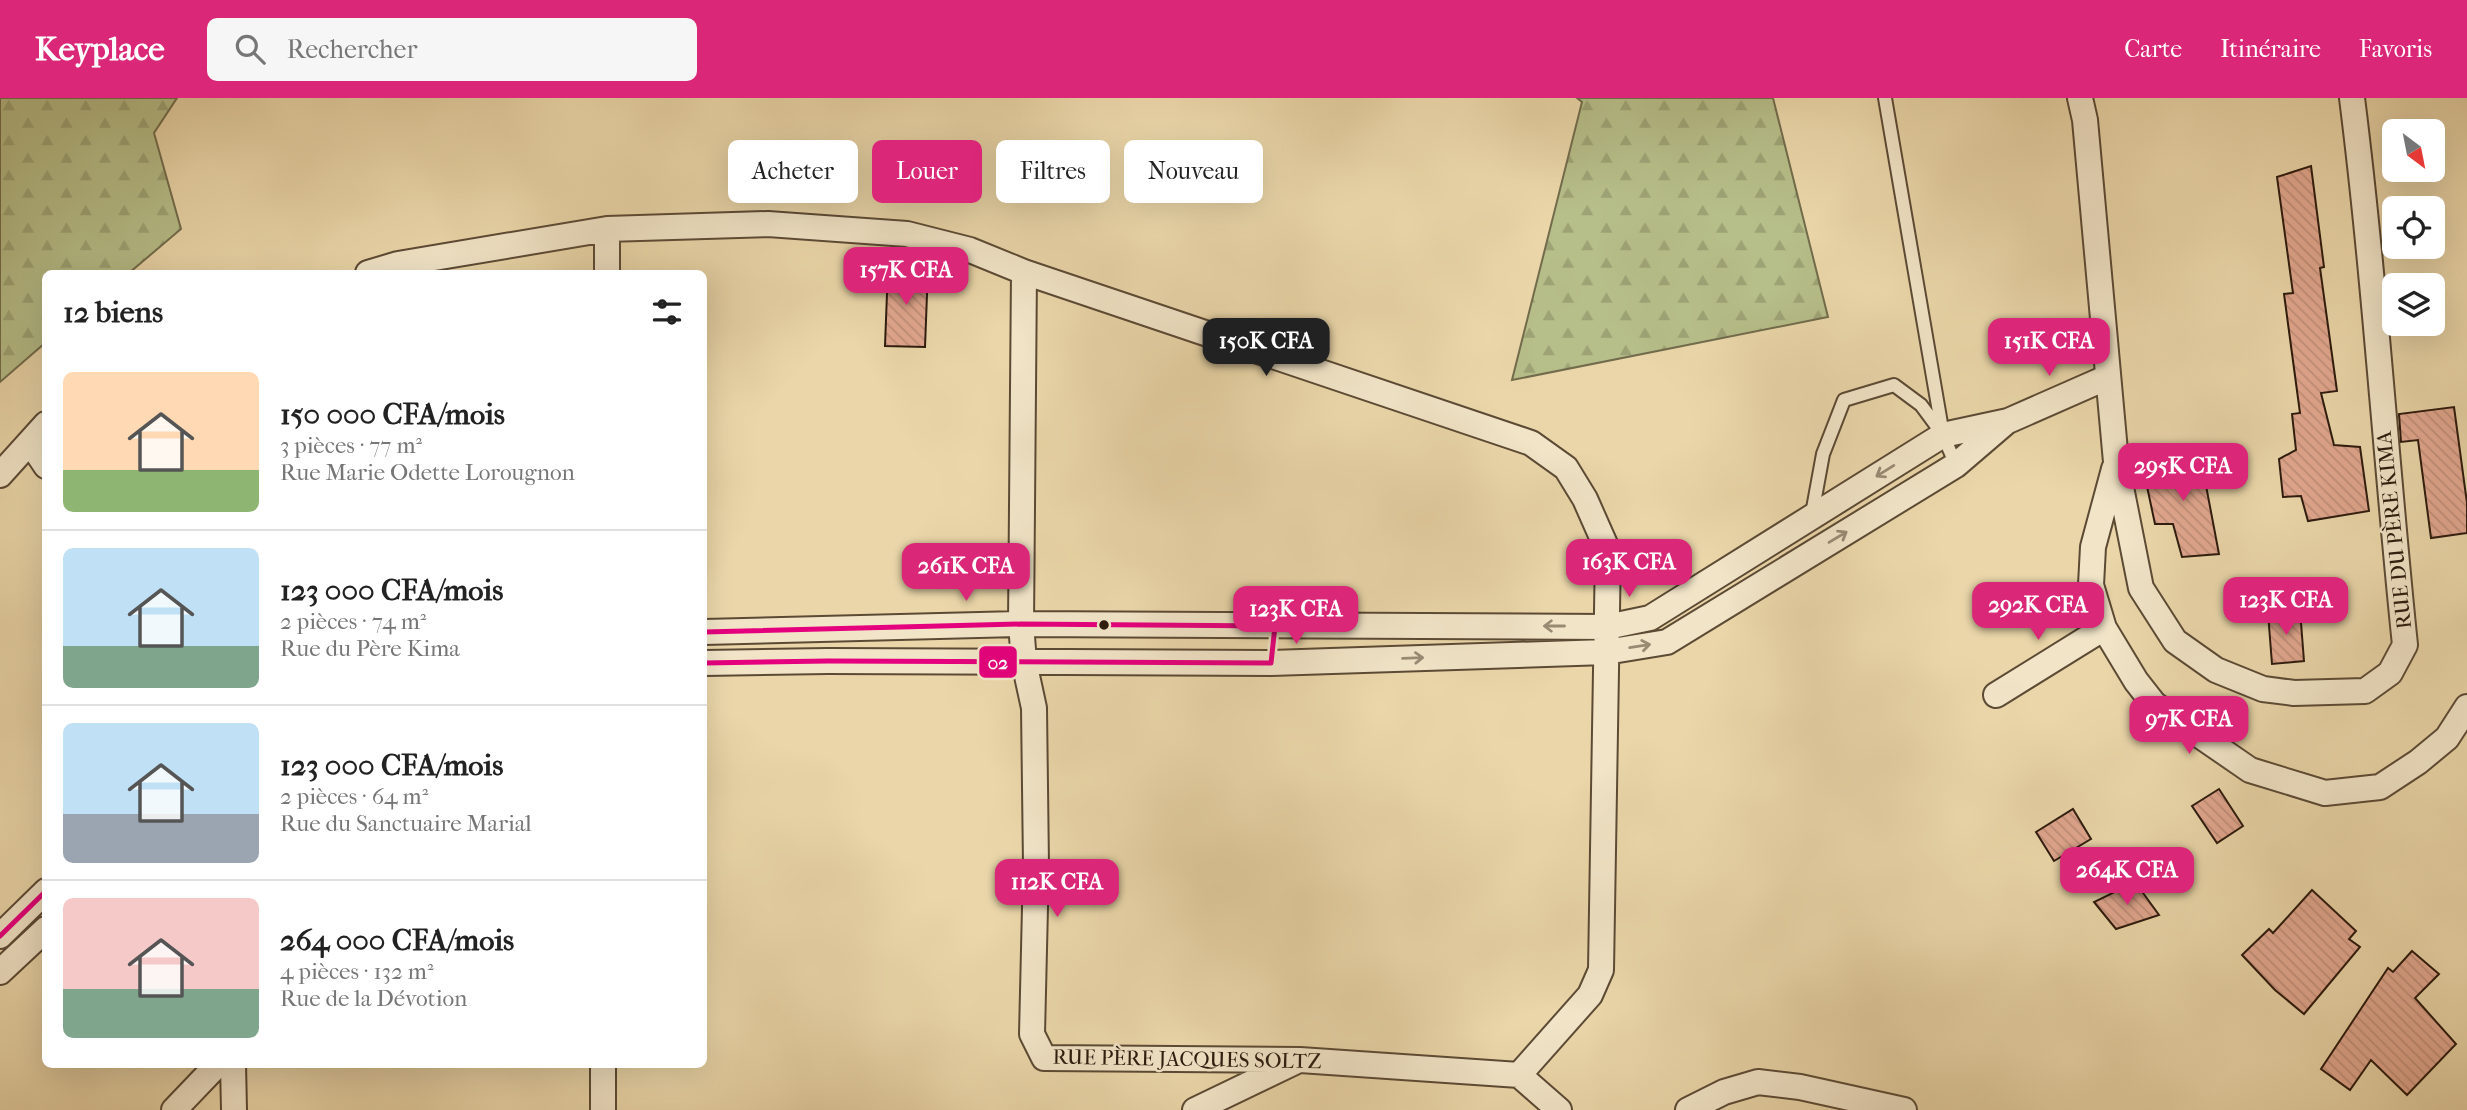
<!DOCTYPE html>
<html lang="fr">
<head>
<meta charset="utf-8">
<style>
	:root { --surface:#fff; --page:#f6f6f6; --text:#222; --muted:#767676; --line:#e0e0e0; --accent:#db2777 }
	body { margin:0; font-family:"IM FELL French Canon",serif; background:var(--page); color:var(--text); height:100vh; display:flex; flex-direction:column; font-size:26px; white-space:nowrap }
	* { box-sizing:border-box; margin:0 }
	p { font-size:23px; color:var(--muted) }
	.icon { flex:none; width:38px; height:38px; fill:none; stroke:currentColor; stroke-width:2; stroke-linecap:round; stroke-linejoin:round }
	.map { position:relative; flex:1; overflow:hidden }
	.drawer { position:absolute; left:42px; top:172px; width:665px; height:798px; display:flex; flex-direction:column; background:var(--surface); border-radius:10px; box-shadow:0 7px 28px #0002 }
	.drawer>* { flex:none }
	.banner { position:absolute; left:728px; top:42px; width:665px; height:63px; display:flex; gap:14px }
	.needle { width:46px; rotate:148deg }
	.tools { position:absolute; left:2382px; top:21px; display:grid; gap:14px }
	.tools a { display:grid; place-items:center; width:63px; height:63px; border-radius:10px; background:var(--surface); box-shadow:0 7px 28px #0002; font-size:35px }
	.price { position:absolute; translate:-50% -60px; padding:0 16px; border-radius:14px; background:var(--accent); color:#fff; font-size:23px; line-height:46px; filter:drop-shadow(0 2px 4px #0008) }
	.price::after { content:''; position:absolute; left:50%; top:42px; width:21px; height:16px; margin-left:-10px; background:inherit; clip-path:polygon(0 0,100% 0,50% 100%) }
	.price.active { background:#222; color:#fff }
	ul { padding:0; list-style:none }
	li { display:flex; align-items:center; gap:21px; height:175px; padding:0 21px }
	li+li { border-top:2px solid var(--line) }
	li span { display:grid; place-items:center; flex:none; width:196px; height:140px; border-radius:10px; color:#555 }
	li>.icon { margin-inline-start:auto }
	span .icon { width:84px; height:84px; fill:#fffc; stroke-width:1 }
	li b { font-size:30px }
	h2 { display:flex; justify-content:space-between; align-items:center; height:84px; padding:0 21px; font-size:30px }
	.chip { padding:0 24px; border-radius:10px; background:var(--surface); box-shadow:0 7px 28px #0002; font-size:24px; line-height:63px }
	.chip.active { background:var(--accent); color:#fff }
	header { display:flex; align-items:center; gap:42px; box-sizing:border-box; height:98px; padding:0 35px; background:var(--accent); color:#fff }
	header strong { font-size:33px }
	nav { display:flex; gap:38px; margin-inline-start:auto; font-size:24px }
	.search { width:490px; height:63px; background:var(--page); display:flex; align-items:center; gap:18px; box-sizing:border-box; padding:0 24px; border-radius:10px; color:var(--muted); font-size:26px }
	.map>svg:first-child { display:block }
</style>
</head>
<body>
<header>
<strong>Keyplace</strong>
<div class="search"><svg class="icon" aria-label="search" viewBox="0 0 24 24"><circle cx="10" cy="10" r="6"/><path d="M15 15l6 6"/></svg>Rechercher</div>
<nav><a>Carte</a><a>Itinéraire</a><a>Favoris</a></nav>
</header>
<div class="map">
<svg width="2467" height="1012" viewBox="0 0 2467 1012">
	<defs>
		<pattern id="forest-firs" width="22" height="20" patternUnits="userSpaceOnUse" patternTransform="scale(1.75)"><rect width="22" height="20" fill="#b6be89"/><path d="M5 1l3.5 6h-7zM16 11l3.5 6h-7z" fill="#9da375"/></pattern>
		<pattern id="building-back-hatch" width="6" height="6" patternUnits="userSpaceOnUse" patternTransform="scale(1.75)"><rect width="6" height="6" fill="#e1a78f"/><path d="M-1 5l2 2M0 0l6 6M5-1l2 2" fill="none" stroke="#c18f7a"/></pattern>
	</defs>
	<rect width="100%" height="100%" fill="#ead6a9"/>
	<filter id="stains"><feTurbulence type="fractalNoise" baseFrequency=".00286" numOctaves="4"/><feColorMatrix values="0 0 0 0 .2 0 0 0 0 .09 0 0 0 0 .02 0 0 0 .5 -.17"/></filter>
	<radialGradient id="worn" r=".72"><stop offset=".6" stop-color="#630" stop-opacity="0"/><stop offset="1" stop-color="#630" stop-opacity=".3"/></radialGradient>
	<path fill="url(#forest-firs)" stroke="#726c4c" stroke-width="2" d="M 0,0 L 177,0 L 154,35 L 181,131 L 129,175 L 46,175 L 45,245 L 0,284 Z
		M 1577,0 L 1773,0 L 1828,219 L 1512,282 L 1582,4 Z"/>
	<path fill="url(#building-back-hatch)" stroke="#2d1b0e" stroke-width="2" d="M 2311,68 L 2324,169 L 2320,170 L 2337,293 L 2321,295 L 2334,347 L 2360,349 L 2369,413 L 2308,423 L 2301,398 L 2283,399 L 2279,361 L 2296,352 L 2292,316 L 2300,315 L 2284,196 L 2293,195 L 2277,79 Z
		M 888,169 L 928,170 L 925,249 L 885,248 Z
		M 2454,309 L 2467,405 L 2467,435 L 2431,440 L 2418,342 L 2401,344 L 2399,316 Z
		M 2200,356 L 2219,456 L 2182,459 L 2173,426 L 2155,426 L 2142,365 Z
		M 2300,512 L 2304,563 L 2272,566 L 2268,515 Z
		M 2219,691 L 2243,728 L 2217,745 L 2192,708 Z
		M 2073,711 L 2091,741 L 2054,763 L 2036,734 Z
		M 2135,784 L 2159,817 L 2116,831 L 2094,804 Z
		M 2312,792 L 2356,833 L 2349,841 L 2360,849 L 2304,916 L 2275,892 L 2242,857 L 2269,831 L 2273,835 Z
		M 2412,853 L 2439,876 L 2415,900 L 2456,946 L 2407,997 L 2371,962 L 2350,992 L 2321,971 L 2388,870 L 2393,874 Z"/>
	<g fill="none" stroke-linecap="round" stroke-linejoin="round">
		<g stroke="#5c4a35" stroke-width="16">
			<path id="lane" d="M 1885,0 L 1943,337 L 1956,367
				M 1812,416 L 1823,356 L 1844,302 L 1894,287 L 1921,307 L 1941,334"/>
		</g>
		<g stroke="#5c4a35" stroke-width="28">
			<path id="street" d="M 2080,0 L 2085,22 L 2116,364 L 2141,490 L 2175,543 L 2216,572 L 2263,591 L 2294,595 L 2365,593 L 2390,575 L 2405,547 C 2386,365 2375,182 2352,0
				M 1024,174 L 1021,526 L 1024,564 L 1034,610 L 1036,767 L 1032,936 L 1044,960 L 1300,962 L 1519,977 L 1559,1012
				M 368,175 L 398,166 L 607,131 L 768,126 L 907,136 L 970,152 L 1024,174 L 1531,345 L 1566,370 L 1585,401 L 1608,453 L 1601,872 L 1590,897 L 1519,977
				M 607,175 L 607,131
				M 30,344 L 46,368
				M 2114,371 L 2093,449 L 2091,487 L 2104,530 L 2136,583 L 2154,606 L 2250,672 L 2325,695 L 2380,689 L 2418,664 L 2447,640 L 2467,609
				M 0,377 L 46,326
				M 704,534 L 1021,526 L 1607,529 L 1650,520 L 1943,337 L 2008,323 L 2108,279
				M 704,565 L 828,563 L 1271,565 L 1606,554 L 1667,544 L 1956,367 L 2005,325
				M 1996,597 L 2104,530
				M 0,838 L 46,793
				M 0,874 L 46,831
				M 233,966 L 234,1012
				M 174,1012 L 218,966
				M 603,1012 L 603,966
				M 1195,1012 L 1295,964
				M 1688,1012 L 1724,994 L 1758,984 L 1800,989 L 1904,1012"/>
		</g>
		<use href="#lane" stroke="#f1e4c7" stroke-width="12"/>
		<use href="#street" stroke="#f1e4c7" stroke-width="24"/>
		<g stroke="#f1e4c7" stroke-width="10">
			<path id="bus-1" d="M 704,534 L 1021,526 L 1275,528 L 1271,565 L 828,563 L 704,565
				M 0,838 L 46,793"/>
		</g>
		<use href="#bus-1" stroke="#e5007d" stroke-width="5"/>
	</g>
	<defs><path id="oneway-shaft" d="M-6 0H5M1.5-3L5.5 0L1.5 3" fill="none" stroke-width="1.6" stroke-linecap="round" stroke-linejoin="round" transform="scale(1.75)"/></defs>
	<g stroke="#998a74">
		<use href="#oneway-shaft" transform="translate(1885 373) rotate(148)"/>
		<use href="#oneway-shaft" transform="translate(1838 439) rotate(-31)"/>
		<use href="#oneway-shaft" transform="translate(1554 528) rotate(-180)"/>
		<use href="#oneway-shaft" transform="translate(1640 548) rotate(-9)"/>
		<use href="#oneway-shaft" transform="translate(1413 560) rotate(-2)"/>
	</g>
	<circle fill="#2d1b0e" stroke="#f1e4c7" stroke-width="2.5" cx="1104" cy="527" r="6"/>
	<g text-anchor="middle" stroke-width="5" stroke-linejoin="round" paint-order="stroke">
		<g font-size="21" fill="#2d1b0e" stroke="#f1e4c7">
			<text transform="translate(2394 432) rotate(-96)" y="7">RUE DU PÈRE KIMA</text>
			<text transform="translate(1187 961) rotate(1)" y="7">RUE PÈRE JACQUES SOLTZ</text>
		</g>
	</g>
	<rect stroke="#f1e4c7" stroke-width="2.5" x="978" y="547" width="40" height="34" rx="7" fill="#e5007d"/>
	<g font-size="19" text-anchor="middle" font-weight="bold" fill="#fff">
		<text x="998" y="571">02</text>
	</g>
	<rect width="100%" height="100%" filter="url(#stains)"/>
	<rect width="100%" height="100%" fill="url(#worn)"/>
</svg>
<div class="tools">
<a><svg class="needle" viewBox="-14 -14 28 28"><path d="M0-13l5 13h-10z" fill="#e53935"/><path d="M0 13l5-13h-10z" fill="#767676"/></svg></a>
<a><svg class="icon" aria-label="locate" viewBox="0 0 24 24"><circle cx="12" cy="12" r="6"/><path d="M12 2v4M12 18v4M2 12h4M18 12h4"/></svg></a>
<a><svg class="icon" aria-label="layers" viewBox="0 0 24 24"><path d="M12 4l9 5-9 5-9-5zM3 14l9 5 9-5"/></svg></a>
</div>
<b class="price" style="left:906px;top:209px">157K CFA</b>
<b class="price active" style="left:1266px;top:280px">150K CFA</b>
<b class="price" style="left:2049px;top:280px">151K CFA</b>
<b class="price" style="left:2183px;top:405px">295K CFA</b>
<b class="price" style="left:1629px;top:501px">163K CFA</b>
<b class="price" style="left:966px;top:505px">261K CFA</b>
<b class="price" style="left:2286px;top:539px">123K CFA</b>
<b class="price" style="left:2038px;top:544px">292K CFA</b>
<b class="price" style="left:1296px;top:548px">123K CFA</b>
<b class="price" style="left:2189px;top:658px">97K CFA</b>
<b class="price" style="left:2127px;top:809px">264K CFA</b>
<b class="price" style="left:1057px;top:821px">112K CFA</b>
<div class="banner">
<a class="chip">Acheter</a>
<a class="chip active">Louer</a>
<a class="chip">Filtres</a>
<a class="chip">Nouveau</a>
</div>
<section class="drawer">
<h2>12 biens<svg class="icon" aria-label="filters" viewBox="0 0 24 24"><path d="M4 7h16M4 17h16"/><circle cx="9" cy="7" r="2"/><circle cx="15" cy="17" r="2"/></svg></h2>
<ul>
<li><span style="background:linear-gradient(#ffd9b3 70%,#8fb573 0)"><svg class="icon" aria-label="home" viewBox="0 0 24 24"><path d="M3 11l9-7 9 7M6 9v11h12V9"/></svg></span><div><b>150 000 CFA/mois</b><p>3 pièces · 77 m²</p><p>Rue Marie Odette Lorougnon</p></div></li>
<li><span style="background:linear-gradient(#bfe0f5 70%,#7fa58c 0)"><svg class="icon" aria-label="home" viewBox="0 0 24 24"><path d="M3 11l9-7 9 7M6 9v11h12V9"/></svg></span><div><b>123 000 CFA/mois</b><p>2 pièces · 74 m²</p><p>Rue du Père Kima</p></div></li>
<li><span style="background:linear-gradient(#bfe0f5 65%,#9aa5b1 0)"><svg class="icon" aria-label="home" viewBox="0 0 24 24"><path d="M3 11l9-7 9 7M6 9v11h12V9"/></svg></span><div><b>123 000 CFA/mois</b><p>2 pièces · 64 m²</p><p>Rue du Sanctuaire Marial</p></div></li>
<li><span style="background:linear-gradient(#f6c9c9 65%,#7fa58c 0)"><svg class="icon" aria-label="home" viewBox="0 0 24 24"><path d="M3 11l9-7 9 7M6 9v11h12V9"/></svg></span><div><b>264 000 CFA/mois</b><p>4 pièces · 132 m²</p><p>Rue de la Dévotion</p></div></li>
</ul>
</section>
</div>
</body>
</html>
